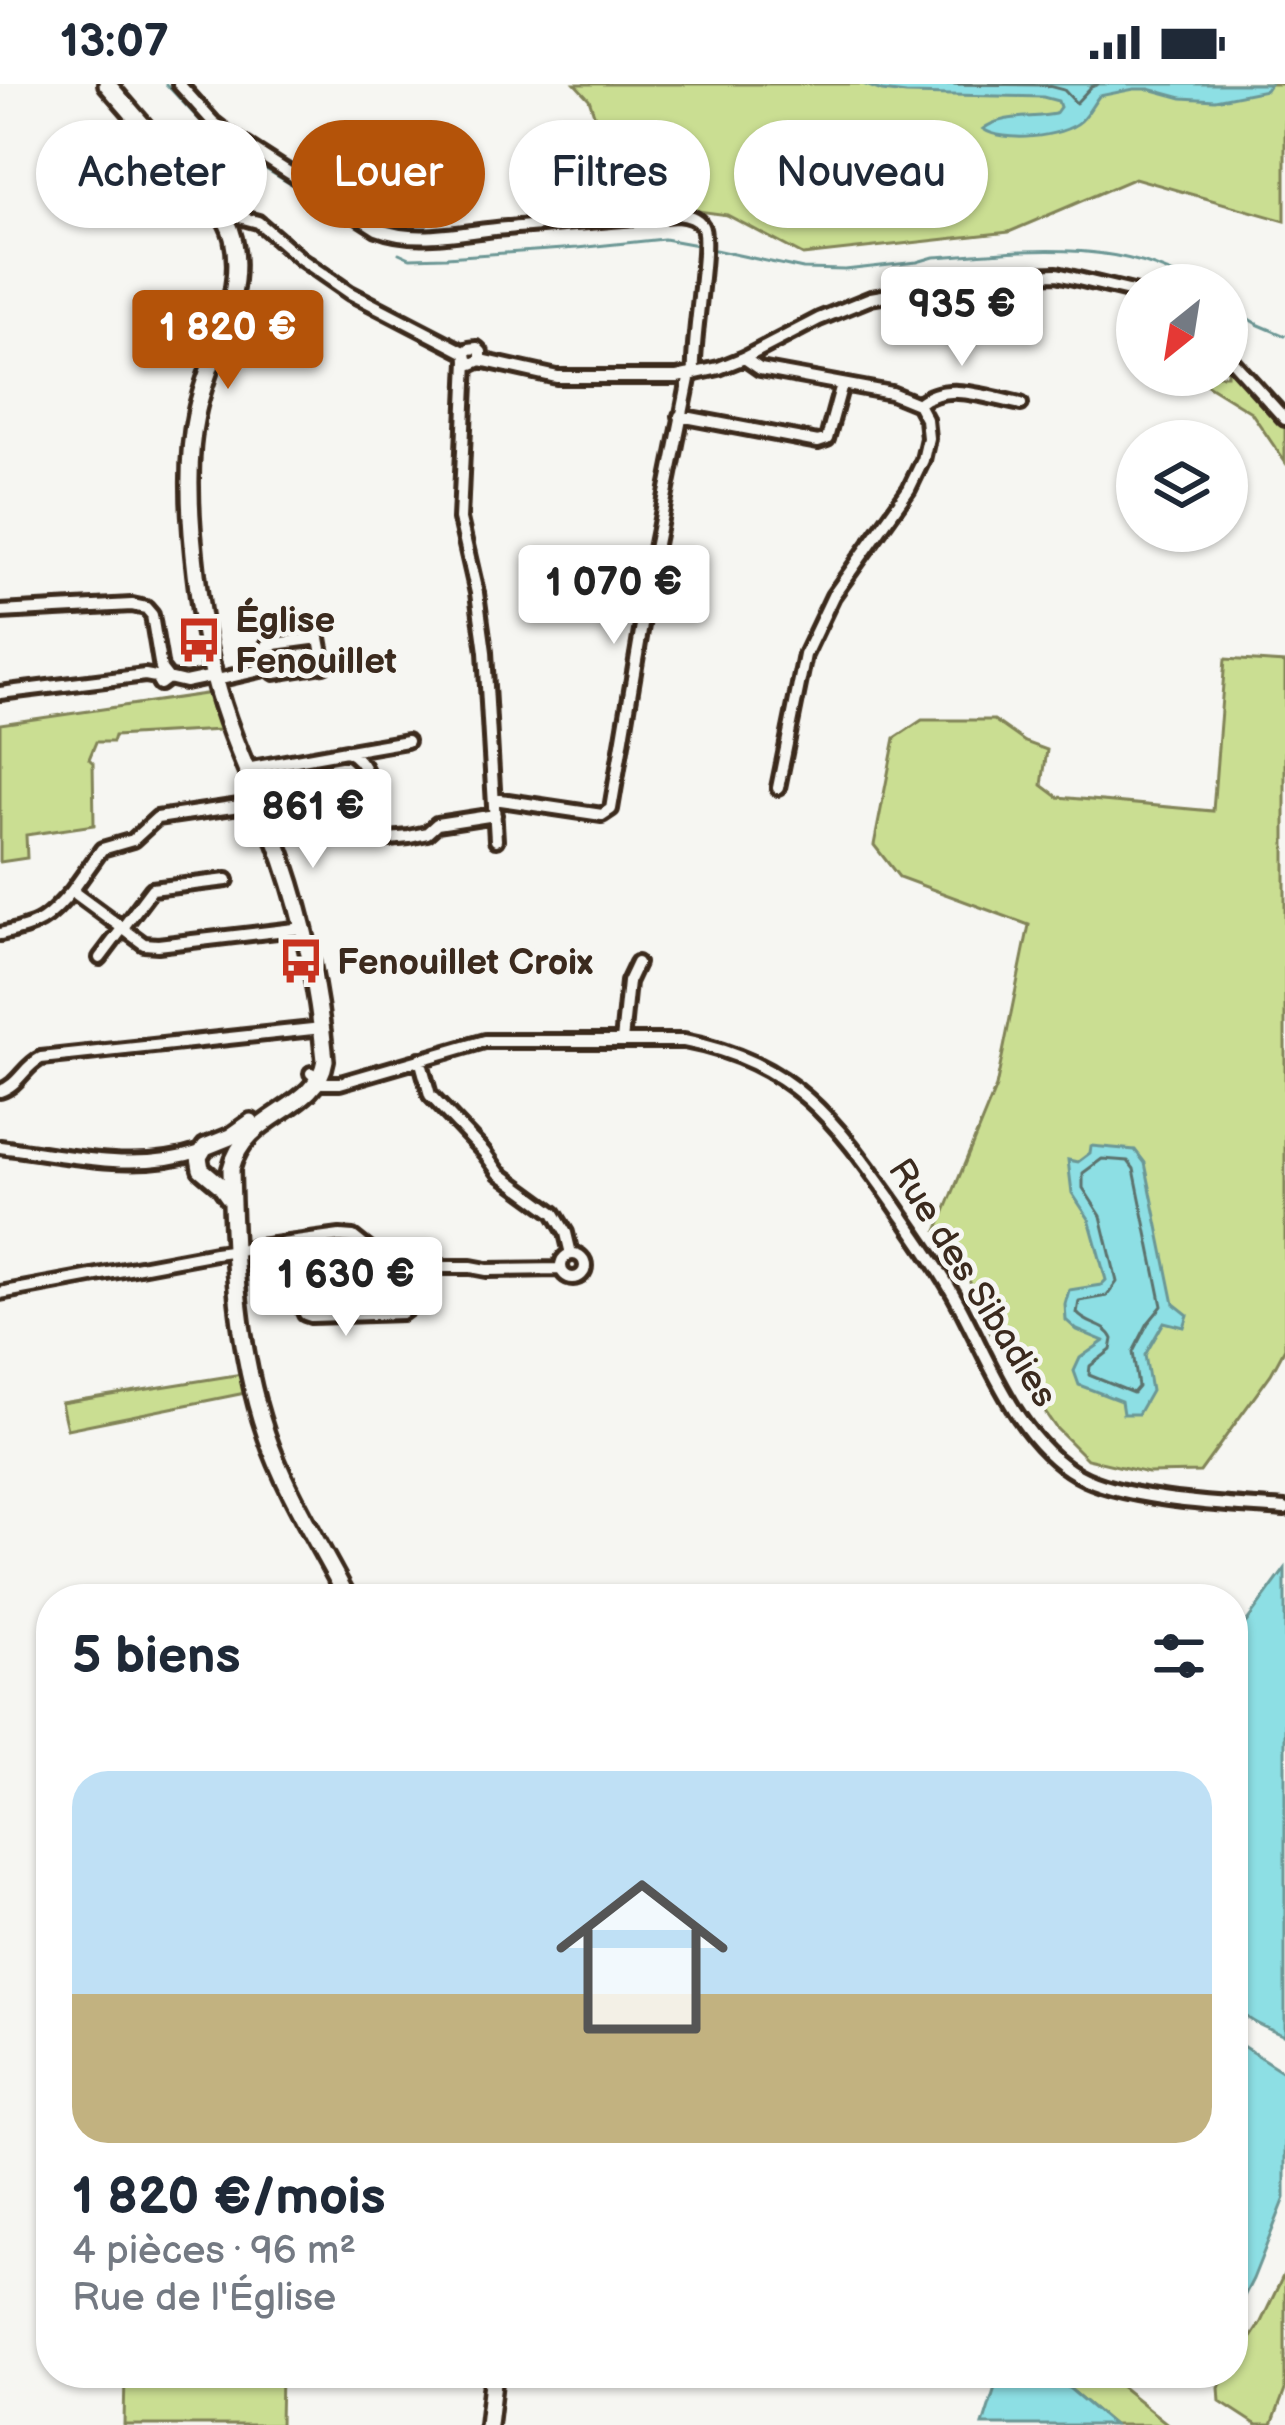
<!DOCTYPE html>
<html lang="fr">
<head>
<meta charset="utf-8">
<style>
	:root { --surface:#fff; --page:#f6f6f7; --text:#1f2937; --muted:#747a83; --line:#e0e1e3; --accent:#b45309 }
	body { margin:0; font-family:"Balsamiq Sans",sans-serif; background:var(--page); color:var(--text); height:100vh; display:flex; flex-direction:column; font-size:45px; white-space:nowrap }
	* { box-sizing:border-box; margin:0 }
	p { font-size:39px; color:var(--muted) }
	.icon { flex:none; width:66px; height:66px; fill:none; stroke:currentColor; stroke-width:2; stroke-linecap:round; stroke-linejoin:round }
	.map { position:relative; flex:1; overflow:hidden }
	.drawer { position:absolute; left:36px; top:1500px; width:1212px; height:804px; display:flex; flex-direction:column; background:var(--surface); border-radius:48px; box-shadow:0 3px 9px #0004 }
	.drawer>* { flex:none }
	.hud { position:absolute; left:36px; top:36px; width:1215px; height:108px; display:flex; gap:24px }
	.needle { width:78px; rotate:210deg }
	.controls { position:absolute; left:1116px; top:180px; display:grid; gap:24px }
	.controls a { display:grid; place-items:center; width:132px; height:132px; border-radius:50%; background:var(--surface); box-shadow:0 3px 9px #0004; font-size:60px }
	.price { position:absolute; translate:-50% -102px; padding:0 27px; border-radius:12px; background:#fff; color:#222; font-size:39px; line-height:78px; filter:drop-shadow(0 3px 6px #0008) }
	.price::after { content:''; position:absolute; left:50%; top:72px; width:36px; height:27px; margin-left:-18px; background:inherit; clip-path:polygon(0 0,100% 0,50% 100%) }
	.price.current { background:var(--accent); color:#fff }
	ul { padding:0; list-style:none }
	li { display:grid; align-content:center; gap:24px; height:636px; padding:0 36px }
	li+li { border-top:3px solid var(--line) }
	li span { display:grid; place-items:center; height:372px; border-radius:36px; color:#555 }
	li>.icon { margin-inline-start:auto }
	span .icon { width:216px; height:216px; fill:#fffc; stroke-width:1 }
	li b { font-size:51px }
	h2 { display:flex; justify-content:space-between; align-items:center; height:144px; padding:0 36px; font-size:51px }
	.chip { padding:0 42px; border-radius:54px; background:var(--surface); box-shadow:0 3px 9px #0004; font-size:42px; line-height:108px }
	.chip.current { background:var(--accent); color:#fff }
	.status { display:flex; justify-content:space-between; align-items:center; height:84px; padding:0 60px; background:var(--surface); direction:ltr }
	.status svg { height:33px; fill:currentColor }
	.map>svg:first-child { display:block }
</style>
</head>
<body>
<div class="status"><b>13:07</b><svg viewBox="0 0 49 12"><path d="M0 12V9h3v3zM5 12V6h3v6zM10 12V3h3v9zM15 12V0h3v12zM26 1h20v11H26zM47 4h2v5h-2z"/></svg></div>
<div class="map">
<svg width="1285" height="2341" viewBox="0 0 1285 2341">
	<rect width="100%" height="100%" fill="#f6f6f2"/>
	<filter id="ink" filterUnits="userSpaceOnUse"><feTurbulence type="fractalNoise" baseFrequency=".00833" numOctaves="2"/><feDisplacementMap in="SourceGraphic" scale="24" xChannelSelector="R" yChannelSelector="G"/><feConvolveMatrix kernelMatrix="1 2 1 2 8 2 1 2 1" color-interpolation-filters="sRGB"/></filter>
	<g filter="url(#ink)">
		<path fill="#cade92" stroke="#828458" stroke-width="3" d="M 575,0 L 1285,0 L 1285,137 L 1135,94 L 1009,148 L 803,171 L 727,131 L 654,121 L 601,51 L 589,15 Z
			M 1227,283 L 1285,343 L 1285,378 L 1251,328 L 1204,299 L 1202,291 L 1227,291 Z
			M 1225,575 L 1285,579 L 1285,1264 L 1271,1290 L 1200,1388 L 1148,1389 L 1087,1375 L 1056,1344 L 991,1250 L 969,1196 L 937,1147 L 996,1003 L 1029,841 L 899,793 L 874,761 L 895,654 L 922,636 L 994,636 L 1025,658 L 1047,666 L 1042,701 L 1058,713 L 1213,727 Z
			M 212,609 L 222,642 L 220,646 L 114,652 L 112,658 L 96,658 L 89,675 L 93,679 L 94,741 L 26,751 L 27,774 L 0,778 L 0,640 Z
			M 242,1290 L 245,1309 L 67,1345 L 61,1319 Z
			M 1285,2188 L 1285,2306 L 1272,2341 L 1257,2341 L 1220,2317 L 1219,2303 L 1228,2289 L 1233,2289 L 1233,2282 L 1261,2238 Z
			M 125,2289 L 281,2289 L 280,2341 L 124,2341 Z
			M 1051,2289 L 1104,2289 L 1169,2341 L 1113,2341 Z"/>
		<path fill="#8ddfe4" stroke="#6c9795" stroke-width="3" d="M 863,0 L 1270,0 L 1266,6 L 1215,16 L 1182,14 L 1149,5 L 1134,5 L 1099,12 C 1093,20 1088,30 1081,37 C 1062,54 1003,59 983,45 C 1003,30 1031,35 1055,30 L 1060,23 L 1058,17 L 1043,13 L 906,10 L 882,7 Z
			M 1091,1062 L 1135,1066 L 1145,1079 L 1174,1220 L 1188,1231 L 1184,1243 L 1164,1238 L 1145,1271 L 1151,1307 L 1138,1330 L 1123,1330 L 1121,1317 L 1079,1301 L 1074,1287 L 1080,1274 L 1104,1257 L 1077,1246 L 1066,1236 L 1065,1220 L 1069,1206 L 1101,1201 L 1106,1196 L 1089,1135 L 1072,1109 L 1068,1076 L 1078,1078 L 1090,1069 Z
			M 1285,1485 L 1285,1952 C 1266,1944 1245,1937 1233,1919 L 1233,1569 L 1242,1544 Z
			M 1233,1956 L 1285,1989 L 1285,2114 L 1253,2195 L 1233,2234 Z
			M 1003,2289 L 1051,2289 L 1113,2341 L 983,2341 L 997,2297 Z"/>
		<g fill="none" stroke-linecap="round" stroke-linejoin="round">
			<path stroke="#5c726d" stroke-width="3" d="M 955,0 L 1045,1 L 1064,6 L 1076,19 L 1091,3 L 1098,0
				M 1102,1075 L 1128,1077 L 1134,1085 L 1162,1222 L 1148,1239 L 1133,1268 L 1138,1303 L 1133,1309 L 1089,1291 L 1090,1282 L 1111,1266 L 1113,1255 C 1106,1239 1087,1242 1077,1229 L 1079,1217 L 1107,1212 L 1117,1198 L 1101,1132 L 1083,1104 L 1083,1089 Z"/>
			<path stroke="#6c9795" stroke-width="3" d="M 166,0 L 218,56 L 322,119
				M 715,166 L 803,185 L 845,186 L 917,178 L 934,173 C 1020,167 1116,153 1194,201
				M 399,169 L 410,174 L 446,173 L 577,164 L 664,155 L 697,161
				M 1227,222 L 1257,240 L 1285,252"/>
			<g stroke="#3b2a1e" stroke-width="20">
				<path id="street" d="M 179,0 L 213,38 L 227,49 L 377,145 C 418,161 464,147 507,144 C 564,139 620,134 677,130 C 687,131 697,133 702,142 C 711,156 691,262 694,290
					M 226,135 L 236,132 L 258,138 L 301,175 L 350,209 L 466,269
					M 1227,271 L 1285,335
					M 744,274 L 760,285 L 891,309 L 918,320 L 926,335 L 928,354 L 923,376 L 909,405 L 833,512 L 805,571 L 778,704
					M 467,276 L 460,435 L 477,509 L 485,568 L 496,756
					M 481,276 L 481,268 L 477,264 L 469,265 L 466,269 L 467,276 L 472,280 L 481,276 L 557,293 L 677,293 L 719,284 L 744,274 L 819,235 L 871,214 L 998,192 L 1057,190 L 1137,209
					M 918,320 C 946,296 989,314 1021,320
					M 680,332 L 818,358 L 827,355 L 842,300
					M 0,528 L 132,521 L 146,524 L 152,531 L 161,585 L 168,594
					M 319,554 L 324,581 L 275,589 L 269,584 L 267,561 Z
					M 0,609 L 145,591 L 156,593 L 160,600 L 168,594 L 185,598 L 209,593 L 221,595 L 269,584
					M 349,667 L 407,657
					M 246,685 L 346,667 C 375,679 372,719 376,747 L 381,752 L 389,755 L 409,753 L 427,749 L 437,740 L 495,731
					M 494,715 L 602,731 L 611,725 L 654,470 L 690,290
					M 260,719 L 157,734 L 133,756 L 102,765 L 72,807 L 144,860 L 158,861 L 303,844
					M 0,850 C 40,841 45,838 72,807
					M 100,874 L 152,805 L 227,796
					M 622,957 L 628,898 L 637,879
					M 420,975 L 430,1011 L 484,1068 L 499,1089 L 554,1129 L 566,1149 L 571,1170
					M 311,989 L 322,999 L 340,999 L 485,957 L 684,957 C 793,978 834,1035 894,1120 C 920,1158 947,1195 967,1236 C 995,1291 1022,1359 1078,1391 C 1124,1417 1230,1421 1285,1425
					M 0,1007 C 19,1001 24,982 41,974 L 322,944
					M 0,1063 C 66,1071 136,1089 201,1067
					M 292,1160 L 301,1220 L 305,1230 L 311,1232 L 402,1229 L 414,1220 L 414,1183
					M561 1182a12 12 0 1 1 24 0a12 12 0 1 1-24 0Z
					M 0,1209 L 215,1169 L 340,1152 L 353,1153 L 382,1176 L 394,1180 L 414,1183 L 471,1183 L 487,1186 L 561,1185"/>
			</g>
			<g stroke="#3b2a1e" stroke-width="24">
				<path id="secondary" d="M 107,0 C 129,25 151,51 173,76 C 194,100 225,121 233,154 C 247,215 207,273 196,331 C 188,368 189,410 192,449 C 196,496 202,546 214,593 C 228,649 254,701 275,754 C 302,825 318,901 325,976 C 317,1028 245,1027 231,1085 C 233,1173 237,1265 266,1350 C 285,1407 320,1461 348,1515
					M 230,1115 L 220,1101 L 201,1085 L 199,1073 L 205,1063 L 230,1053 L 251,1038
					M 488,2341 L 494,2289"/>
			</g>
			<use href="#street" stroke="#f6f6f2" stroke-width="10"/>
			<use href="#secondary" stroke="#f6f6f2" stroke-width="15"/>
		</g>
	</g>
	<defs>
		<g id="bus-bare" transform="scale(3.6)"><path d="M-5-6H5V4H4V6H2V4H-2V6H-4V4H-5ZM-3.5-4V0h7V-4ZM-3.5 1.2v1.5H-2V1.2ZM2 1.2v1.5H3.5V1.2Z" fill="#c8321e" stroke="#f6f6f2" stroke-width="2.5" paint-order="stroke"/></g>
	</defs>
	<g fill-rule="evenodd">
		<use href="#bus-bare" x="199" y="556"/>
		<use href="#bus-bare" x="301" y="877"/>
	</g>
	<g text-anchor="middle" stroke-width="10" stroke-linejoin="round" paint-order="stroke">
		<g font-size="36" font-weight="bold" fill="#3b2a1e" stroke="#f6f6f2" text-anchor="start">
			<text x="235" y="548">Église<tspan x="235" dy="41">Fenouillet</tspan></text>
			<text x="337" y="890">Fenouillet Croix</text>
		</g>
		<g font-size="36" fill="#3b2a1e" stroke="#f6f6f2">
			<text transform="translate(974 1198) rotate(58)" y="13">Rue des Sibadies</text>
		</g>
	</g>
</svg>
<div class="controls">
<a><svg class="needle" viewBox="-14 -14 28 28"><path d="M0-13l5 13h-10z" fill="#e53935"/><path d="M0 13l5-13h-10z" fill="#747a83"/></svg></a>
<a><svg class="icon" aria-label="layers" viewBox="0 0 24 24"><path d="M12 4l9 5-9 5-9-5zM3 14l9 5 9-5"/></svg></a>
</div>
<b class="price" style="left:962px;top:285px">935 €</b>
<b class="price current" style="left:228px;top:308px">1 820 €</b>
<b class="price" style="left:614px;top:563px">1 070 €</b>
<b class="price" style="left:313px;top:787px">861 €</b>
<b class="price" style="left:346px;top:1255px">1 630 €</b>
<div class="hud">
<a class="chip">Acheter</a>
<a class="chip current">Louer</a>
<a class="chip">Filtres</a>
<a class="chip">Nouveau</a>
</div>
<section class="drawer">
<h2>5 biens<svg class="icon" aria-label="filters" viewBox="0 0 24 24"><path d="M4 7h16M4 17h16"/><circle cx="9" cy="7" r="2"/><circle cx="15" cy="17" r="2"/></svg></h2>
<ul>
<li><span style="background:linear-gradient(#bfe0f5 60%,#c2b280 0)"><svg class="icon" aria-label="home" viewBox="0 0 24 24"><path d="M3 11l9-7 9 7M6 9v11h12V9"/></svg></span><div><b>1 820 €/mois</b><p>4 pièces · 96 m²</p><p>Rue de l'Église</p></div></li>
</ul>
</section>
</div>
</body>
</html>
